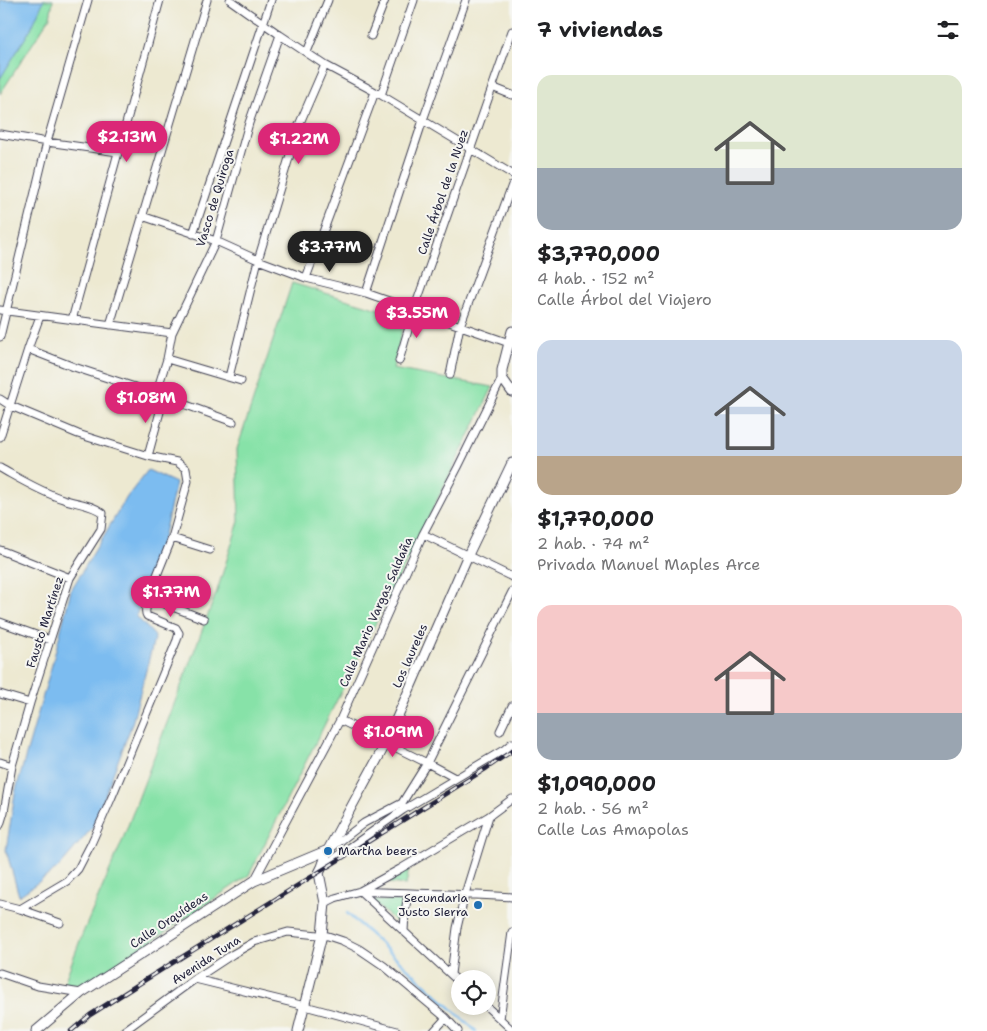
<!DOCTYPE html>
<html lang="es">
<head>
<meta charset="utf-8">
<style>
	:root { --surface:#fff; --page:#f6f6f6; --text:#202124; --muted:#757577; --accent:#db2777 }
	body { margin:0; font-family:"Shantell Sans",sans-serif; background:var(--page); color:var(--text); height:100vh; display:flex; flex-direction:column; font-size:19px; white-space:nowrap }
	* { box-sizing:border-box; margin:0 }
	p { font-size:16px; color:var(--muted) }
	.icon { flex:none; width:28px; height:28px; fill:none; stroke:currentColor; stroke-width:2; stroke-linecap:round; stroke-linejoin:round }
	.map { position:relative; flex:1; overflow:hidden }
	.panel { display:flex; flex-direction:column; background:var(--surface); width:475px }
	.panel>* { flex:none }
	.buttons { position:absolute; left:451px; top:970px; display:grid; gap:10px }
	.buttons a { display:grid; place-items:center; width:45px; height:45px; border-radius:50%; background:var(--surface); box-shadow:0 2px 12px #0003; font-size:25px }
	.price { position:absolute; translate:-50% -42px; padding:0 11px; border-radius:18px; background:var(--accent); color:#fff; font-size:16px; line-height:32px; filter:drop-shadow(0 1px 2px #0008) }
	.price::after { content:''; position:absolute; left:50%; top:30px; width:15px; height:11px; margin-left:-8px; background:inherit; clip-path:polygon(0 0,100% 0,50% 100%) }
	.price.on { background:#222; color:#fff }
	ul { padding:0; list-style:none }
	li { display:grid; align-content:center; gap:10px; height:265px; padding:0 25px }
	li span { display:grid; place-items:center; height:155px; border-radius:15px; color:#555 }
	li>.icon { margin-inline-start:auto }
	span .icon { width:90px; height:90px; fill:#fffc; stroke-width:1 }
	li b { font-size:21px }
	h2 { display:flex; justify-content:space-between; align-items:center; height:60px; padding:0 25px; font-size:21px }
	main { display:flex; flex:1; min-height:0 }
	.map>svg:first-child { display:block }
</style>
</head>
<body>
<main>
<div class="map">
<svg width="512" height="1031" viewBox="0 0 512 1031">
	<rect width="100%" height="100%" fill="#f6f6f2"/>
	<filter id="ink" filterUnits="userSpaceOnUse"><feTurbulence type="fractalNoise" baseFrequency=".02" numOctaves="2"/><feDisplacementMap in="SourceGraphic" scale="10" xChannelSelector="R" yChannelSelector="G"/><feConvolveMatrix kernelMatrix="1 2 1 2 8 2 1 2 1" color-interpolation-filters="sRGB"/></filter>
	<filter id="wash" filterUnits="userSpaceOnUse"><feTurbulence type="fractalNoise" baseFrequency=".0096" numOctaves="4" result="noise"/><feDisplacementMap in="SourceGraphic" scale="20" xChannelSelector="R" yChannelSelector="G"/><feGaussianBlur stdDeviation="1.12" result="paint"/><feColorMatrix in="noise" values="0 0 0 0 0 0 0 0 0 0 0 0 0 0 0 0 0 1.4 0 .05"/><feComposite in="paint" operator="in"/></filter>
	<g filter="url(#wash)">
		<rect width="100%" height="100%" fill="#ede9d1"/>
		<path fill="#87e2a8" stroke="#548272" d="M 0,0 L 53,0 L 50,17 L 0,94 Z
			M 292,283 L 405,317 L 393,369 L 493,387 L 419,537 L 249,875 L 86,986 L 64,983 L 82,935 L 121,844 L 217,591 L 239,521 L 237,449 Z
			M 409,869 L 406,885 L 388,883 Z
			M 370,900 L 402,901 L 398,923 Z"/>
		<path fill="#7bbcf0" stroke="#4e6f96" d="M 0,0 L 44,0 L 32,27 L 0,79 Z
			M 148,470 L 176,483 L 161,547 L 136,616 L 155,636 L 132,724 L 93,827 L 57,869 L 19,896 L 6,850 L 15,793 L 53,661 L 71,590 L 127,497 Z"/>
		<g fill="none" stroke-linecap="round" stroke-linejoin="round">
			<path stroke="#7bbcf0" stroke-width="2.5" d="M 347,913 L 476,1031"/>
		</g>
	</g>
	<g filter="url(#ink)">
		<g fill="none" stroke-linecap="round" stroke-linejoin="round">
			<g stroke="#404052" stroke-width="9">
				<path id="minor" d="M 230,0 L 280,35 L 325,65 L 381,95 L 512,174
					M 371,36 L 385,0
					M 307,52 L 328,0
					M 492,87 L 512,95
					M 381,95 L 414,0
					M 0,134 L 47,142 L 118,152
					M 142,216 L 216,241 L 258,260 L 306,278 L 366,293 L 512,344
					M 193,234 L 271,0
					M 306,278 L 375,92
					M 366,293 L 423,120 L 466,0
					M 0,310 L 172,333
					M 72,320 L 160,0
					M 110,325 L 207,0
					M 0,337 L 47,142 L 88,0
					M 28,349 L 74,367 L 156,394 L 233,422
					M 167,359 L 241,381
					M 399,361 L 414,310 L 512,31
					M 450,375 L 460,326 L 512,185
					M 229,377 L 258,260 L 299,125 L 325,65
					M 156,394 L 167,359 L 172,333 L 216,241 L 249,123 L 280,35
					M 0,399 L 11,406 L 78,434 L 148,456 L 177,462 L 186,469 L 188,481 L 172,538 L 151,590 C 152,600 142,608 147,616 L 176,628 L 179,633 L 177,640 L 111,799 L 91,844 L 78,869 L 67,881 L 20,909
					M 0,437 L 28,349 L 40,316
					M 148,456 L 164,397
					M 0,468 C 20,479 41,492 63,499 C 77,504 91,504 103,513 L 101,529 L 70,578 L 30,703 L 12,766 L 4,812 L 0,825
					M 423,534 L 512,577
					M 172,538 L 210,550
					M 0,550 L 70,578
					M 152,595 L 157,601 L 204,619
					M 0,622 L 50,640
					M 0,694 L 30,703
					M 340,720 L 427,763 L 455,778
					M 500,731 L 512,706
					M 0,762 L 12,766
					M 330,849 L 364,823 L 402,803 L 427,763 L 512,592
					M 322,867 L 403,810 L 505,749 L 512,743
					M 254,881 L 340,720 L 423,534 L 458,467 L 502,378
					M 360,891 C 411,894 461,893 512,897
					M 360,891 L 460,983
					M 325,903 L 335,898 L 360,891 L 400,869 L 489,816 L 512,799
					M 0,904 L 20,909 L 60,923
					M 404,932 L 405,912 L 408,894
					M 0,973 L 38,986 L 81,993
					M 451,974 L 457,928 L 465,894 L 489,816
					M 195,979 L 305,1006 L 397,1031
					M 486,1006 L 512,1030
					M 500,1019 L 512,932
					M 124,1031 L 195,979 L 233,954 L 254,942 L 288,932 L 328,936 L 343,941 L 359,949 L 384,966 L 446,1018 L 458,1031
					M 434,1031 L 446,1018"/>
			</g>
			<g stroke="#404052" stroke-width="11">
				<path id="tertiary" d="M 512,331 L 502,370 L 502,378 L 512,392
					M 36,1031 L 81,993 L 254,881 L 328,850
					M 298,1031 L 322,935 L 325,903 L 319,873 L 322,867 L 328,850 L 386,743 L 468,555 L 512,463"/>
			</g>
			<use href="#minor" stroke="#fff" stroke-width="7"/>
			<use href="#tertiary" stroke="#fff" stroke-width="9"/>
			<g stroke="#22223b" stroke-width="4.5">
				<path id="rail" d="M 71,1031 L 90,1015 L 145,980 L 487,768 L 512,751"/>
			</g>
			<use href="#rail" stroke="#f6f6f2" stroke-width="2.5" stroke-dasharray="8" stroke-linecap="butt"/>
		</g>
	</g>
	<g fill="#1f6fb2" stroke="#f6f6f2" stroke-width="2">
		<circle cx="328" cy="851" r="5"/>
		<circle cx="478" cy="905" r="5"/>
	</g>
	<g text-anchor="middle" stroke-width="4" stroke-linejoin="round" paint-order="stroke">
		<g font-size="12" fill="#22223b" stroke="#f6f6f2">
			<text transform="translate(443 192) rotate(-71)" y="4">Calle Árbol de la Nuez</text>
			<text transform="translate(215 198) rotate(-73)" y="4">Vasco de Quiroga</text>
			<text transform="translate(376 612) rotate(-66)" y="4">Calle Mario Vargas Saldaña</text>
			<text transform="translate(45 622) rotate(-72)" y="4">Fausto Martínez</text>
			<text transform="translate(410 656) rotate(-66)" y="4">Los laureles</text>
			<text transform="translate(169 920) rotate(-34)" y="4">Calle Orquídeas</text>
			<text transform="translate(206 960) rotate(-33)" y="4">Avenida Tuna</text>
		</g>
		<g font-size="12" fill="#22223b" stroke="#f6f6f2" text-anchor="start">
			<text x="338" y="855">Martha beers</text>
			<text x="468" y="902" text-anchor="end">Secundaria<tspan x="468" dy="14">Justo Sierra</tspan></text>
		</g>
	</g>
</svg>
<div class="buttons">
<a><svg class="icon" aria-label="locate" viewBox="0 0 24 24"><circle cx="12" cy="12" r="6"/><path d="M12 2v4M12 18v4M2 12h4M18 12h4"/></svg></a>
</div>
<b class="price" style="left:127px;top:163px">$2.13M</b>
<b class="price" style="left:299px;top:165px">$1.22M</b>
<b class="price on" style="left:330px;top:273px">$3.77M</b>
<b class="price" style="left:417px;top:339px">$3.55M</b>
<b class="price" style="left:146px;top:424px">$1.08M</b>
<b class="price" style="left:171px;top:618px">$1.77M</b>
<b class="price" style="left:393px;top:758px">$1.09M</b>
</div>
<section class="panel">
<h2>7 viviendas<svg class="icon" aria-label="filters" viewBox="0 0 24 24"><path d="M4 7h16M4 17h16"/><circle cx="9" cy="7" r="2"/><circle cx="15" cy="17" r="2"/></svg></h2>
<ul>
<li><span style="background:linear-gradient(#dfe7d0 60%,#9aa5b1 0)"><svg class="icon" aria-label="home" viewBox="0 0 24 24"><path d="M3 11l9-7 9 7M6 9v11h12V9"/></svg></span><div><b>$3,770,000</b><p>4 hab. · 152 m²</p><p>Calle Árbol del Viajero</p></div></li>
<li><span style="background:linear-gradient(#c9d6e8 75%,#b9a48a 0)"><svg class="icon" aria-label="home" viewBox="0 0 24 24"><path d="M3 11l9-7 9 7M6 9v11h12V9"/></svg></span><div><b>$1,770,000</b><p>2 hab. · 74 m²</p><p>Privada Manuel Maples Arce</p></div></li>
<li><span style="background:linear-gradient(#f6c9c9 70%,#9aa5b1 0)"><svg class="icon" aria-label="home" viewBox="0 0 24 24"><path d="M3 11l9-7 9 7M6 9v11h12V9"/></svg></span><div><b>$1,090,000</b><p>2 hab. · 56 m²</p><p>Calle Las Amapolas</p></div></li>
</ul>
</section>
</main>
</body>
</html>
